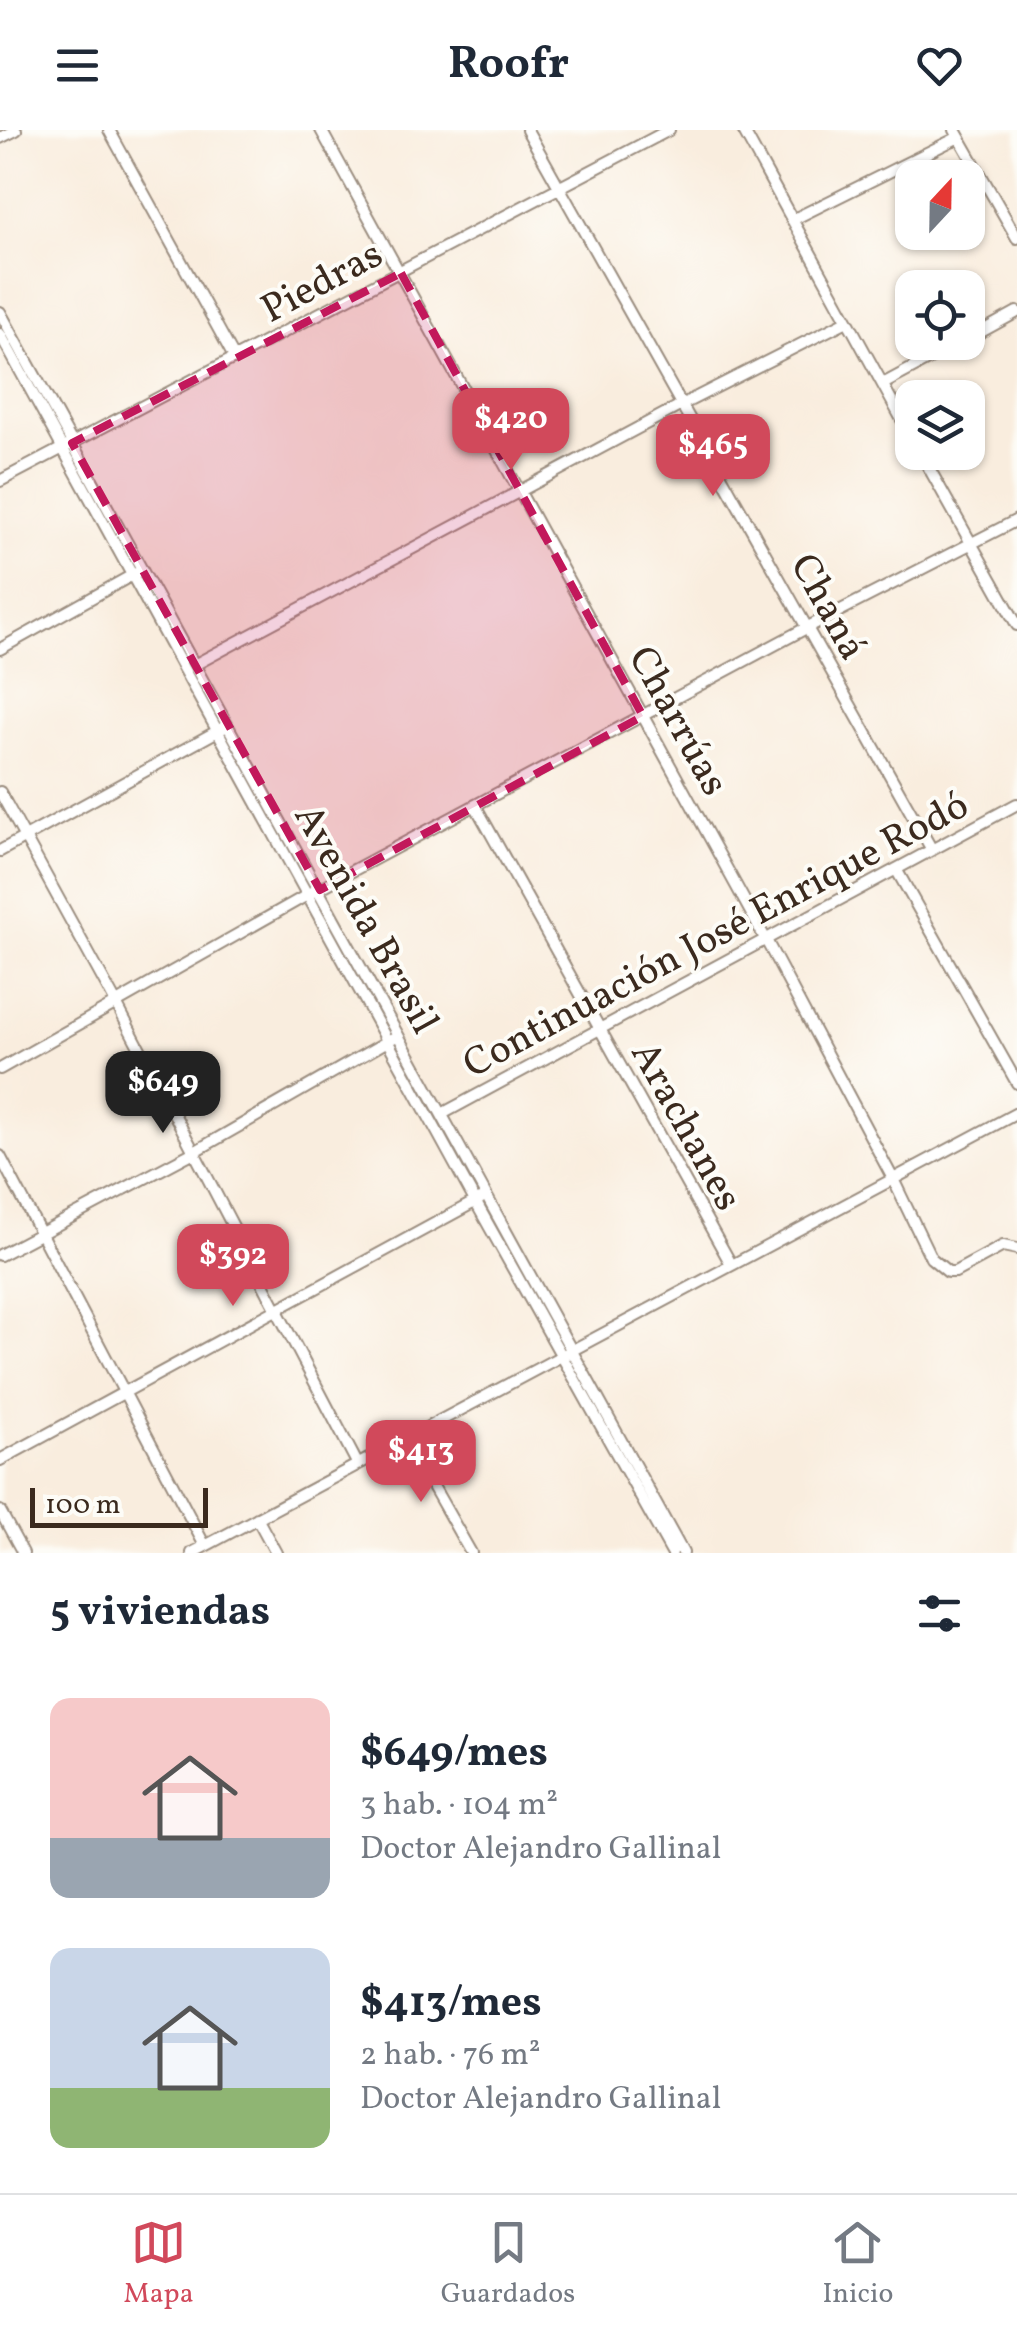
<!DOCTYPE html>
<html lang="es">
<head>
<meta charset="utf-8">
<style>
	:root { --surface:#fff; --page:#f2f2f3; --text:#1f2937; --muted:#747a83; --line:#e0e1e3; --accent:#d1495b }
	body { margin:0; font-family:Vollkorn,serif; background:var(--page); color:var(--text); height:100vh; display:flex; flex-direction:column; font-size:38px; white-space:nowrap }
	* { box-sizing:border-box; margin:0 }
	p { font-size:32px; color:var(--muted) }
	.icon { flex:none; width:55px; height:55px; fill:none; stroke:currentColor; stroke-width:2; stroke-linecap:round; stroke-linejoin:round }
	.map { position:relative; height:1423px; overflow:hidden }
	.panel { display:flex; flex-direction:column; background:var(--surface); flex:1 }
	.panel>* { flex:none }
	.needle { width:65px; rotate:22deg }
	.controls { position:absolute; left:895px; top:30px; display:grid; gap:20px }
	.controls a { display:grid; place-items:center; width:90px; height:90px; border-radius:20px; background:var(--surface); box-shadow:0 2px 8px #0004; font-size:50px }
	.scale { position:absolute; left:30px; bottom:25px; width:178px; box-sizing:border-box; padding-left:10px; border:5px solid #3b2a1e; border-top:0; font-size:28px; line-height:35px; white-space:nowrap; color:#3b2a1e; -webkit-text-stroke:8px #fdfcf7; paint-order:stroke }
	.price { position:absolute; translate:-50% -85px; padding:0 22px; border-radius:20px; background:var(--accent); color:#fff; font-size:32px; line-height:65px; filter:drop-shadow(0 2px 5px #0008) }
	.price::after { content:''; position:absolute; left:50%; top:60px; width:30px; height:22px; margin-left:-15px; background:inherit; clip-path:polygon(0 0,100% 0,50% 100%) }
	.price.current { background:#222; color:#fff }
	ul { padding:0; list-style:none }
	li { display:flex; align-items:center; gap:30px; height:250px; padding:0 50px }
	li span { display:grid; place-items:center; flex:none; width:280px; height:200px; border-radius:20px; color:#555 }
	li>.icon { margin-inline-start:auto }
	span .icon { width:120px; height:120px; fill:#fffc; stroke-width:1 }
	li b { font-size:42px }
	h2 { display:flex; justify-content:space-between; align-items:center; height:120px; padding:0 50px; font-size:42px }
	header { display:flex; justify-content:space-between; align-items:center; height:130px; padding:0 50px; background:var(--surface); font-size:45px; font-weight:700 }
	.dock { display:flex; justify-content:space-around; align-items:center; height:140px; border-top:2px solid var(--line); background:var(--surface); font-size:28px; color:var(--muted) }
	.dock a { display:grid; justify-items:center; gap:5px }
	.dock .current { color:var(--accent) }
	.map>svg:first-child { display:block }
</style>
</head>
<body>
<header><svg class="icon" aria-label="menu" viewBox="0 0 24 24"><path d="M4 6h16M4 12h16M4 18h16"/></svg>Roofr<svg class="icon" aria-label="heart" viewBox="0 0 24 24"><path d="M12 20l-8-8c-3-5 5-10 8-4 3-6 11-1 8 4z"/></svg></header>
<div class="map">
<svg width="1017" height="1423" viewBox="0 0 1017 1423">
	<rect width="100%" height="100%" fill="#fdfcf7"/>
	<filter id="ink" filterUnits="userSpaceOnUse"><feTurbulence type="fractalNoise" baseFrequency=".01" numOctaves="2"/><feDisplacementMap in="SourceGraphic" scale="20" xChannelSelector="R" yChannelSelector="G"/><feConvolveMatrix kernelMatrix="1 2 1 2 8 2 1 2 1" color-interpolation-filters="sRGB"/></filter>
	<filter id="wash" filterUnits="userSpaceOnUse"><feTurbulence type="fractalNoise" baseFrequency=".0048" numOctaves="4" result="noise"/><feDisplacementMap in="SourceGraphic" scale="40" xChannelSelector="R" yChannelSelector="G"/><feGaussianBlur stdDeviation="2.25" result="paint"/><feColorMatrix in="noise" values="0 0 0 0 0 0 0 0 0 0 0 0 0 0 0 0 0 1.4 0 .05"/><feComposite in="paint" operator="in"/></filter>
	<g filter="url(#wash)">
		<rect width="100%" height="100%" fill="#f9edde"/>
	</g>
	<g filter="url(#ink)">
		<g fill="none" stroke-linecap="round" stroke-linejoin="round">
			<g stroke="#9a8c7e" stroke-width="14">
				<path id="minor" d="M 109,0 L 235,229
					M 321,0 L 766,810 L 892,1047 L 931,1128 L 948,1142 L 955,1142 L 1003,1116 L 1017,1119
					M 527,0 L 932,720
					M 743,0 L 912,308
					M 955,0 L 1017,108
					M 0,8 L 16,0
					M 792,90 L 959,7
					M 0,182 L 683,1423
					M 0,204 L 475,1071 L 672,1423
					M 968,209 L 1017,182
					M 883,254 L 961,212
					M 920,322 L 1017,495
					M 0,351 L 669,0
					M 0,519 L 136,443
					M 196,534 L 683,274 L 847,191
					M 0,662 L 117,875 L 357,1333
					M 475,675 L 731,1134
					M 0,721 L 223,598
					M 896,739 L 1017,953
					M 0,939 L 309,764 L 808,497 L 1017,390
					M 442,984 L 1017,674
					M 0,1026 L 205,1416
					M 0,1125 L 194,1022 L 393,908
					M 405,1307 L 471,1423
					M 0,1330 L 480,1069
					M 0,1381 L 23,1423
					M 257,1388 L 276,1423
					M 192,1423 L 1017,983"/>
			</g>
			<use href="#minor" stroke="#fff" stroke-width="10"/>
		</g>
	</g>
	<path fill="#c2185b" fill-opacity="0.2" stroke="#c2185b" stroke-width="8" stroke-dasharray="20 12" stroke-linejoin="round" d="M 401,143 L 643,586 L 320,760 L 72,313 Z"/>
	<g text-anchor="middle" stroke-width="8" stroke-linejoin="round" paint-order="stroke">
		<g font-size="40" fill="#3b2a1e" stroke="#fdfcf7">
			<text transform="translate(321 150) rotate(-28)" y="14">Piedras</text>
			<text transform="translate(830 476) rotate(61)" y="14">Chaná</text>
			<text transform="translate(680 590) rotate(61)" y="14">Charrúas</text>
			<text transform="translate(368 788) rotate(61)" y="14">Avenida Brasil</text>
			<text transform="translate(715 803) rotate(-28)" y="14">Continuación José Enrique Rodó</text>
			<text transform="translate(688 995) rotate(61)" y="14">Arachanes</text>
		</g>
	</g>
</svg>
<div class="controls">
<a><svg class="needle" viewBox="-14 -14 28 28"><path d="M0-13l5 13h-10z" fill="#e53935"/><path d="M0 13l5-13h-10z" fill="#747a83"/></svg></a>
<a><svg class="icon" aria-label="locate" viewBox="0 0 24 24"><circle cx="12" cy="12" r="6"/><path d="M12 2v4M12 18v4M2 12h4M18 12h4"/></svg></a>
<a><svg class="icon" aria-label="layers" viewBox="0 0 24 24"><path d="M12 4l9 5-9 5-9-5zM3 14l9 5 9-5"/></svg></a>
</div>
<div class="scale">100 m</div>
<b class="price" style="left:511px;top:343px">$420</b>
<b class="price" style="left:713px;top:369px">$465</b>
<b class="price current" style="left:163px;top:1006px">$649</b>
<b class="price" style="left:233px;top:1179px">$392</b>
<b class="price" style="left:421px;top:1375px">$413</b>
</div>
<section class="panel">
<h2>5 viviendas<svg class="icon" aria-label="filters" viewBox="0 0 24 24"><path d="M4 7h16M4 17h16"/><circle cx="9" cy="7" r="2"/><circle cx="15" cy="17" r="2"/></svg></h2>
<ul>
<li><span style="background:linear-gradient(#f6c9c9 70%,#9aa5b1 0)"><svg class="icon" aria-label="home" viewBox="0 0 24 24"><path d="M3 11l9-7 9 7M6 9v11h12V9"/></svg></span><div><b>$649/mes</b><p>3 hab. · 104 m²</p><p>Doctor Alejandro Gallinal</p></div></li>
<li><span style="background:linear-gradient(#c9d6e8 70%,#8fb573 0)"><svg class="icon" aria-label="home" viewBox="0 0 24 24"><path d="M3 11l9-7 9 7M6 9v11h12V9"/></svg></span><div><b>$413/mes</b><p>2 hab. · 76 m²</p><p>Doctor Alejandro Gallinal</p></div></li>
</ul>
</section>
<nav class="dock">
<a class="current"><svg class="icon" aria-label="map" viewBox="0 0 24 24"><path d="M3 6l6-2 6 2 6-2v14l-6 2-6-2-6 2zM9 4v14M15 6v14"/></svg>Mapa</a>
<a><svg class="icon" aria-label="saved" viewBox="0 0 24 24"><path d="M7 4h10v16l-5-4-5 4z"/></svg>Guardados</a>
<a><svg class="icon" aria-label="home" viewBox="0 0 24 24"><path d="M3 11l9-7 9 7M6 9v11h12V9"/></svg>Inicio</a>
</nav>
</body>
</html>
